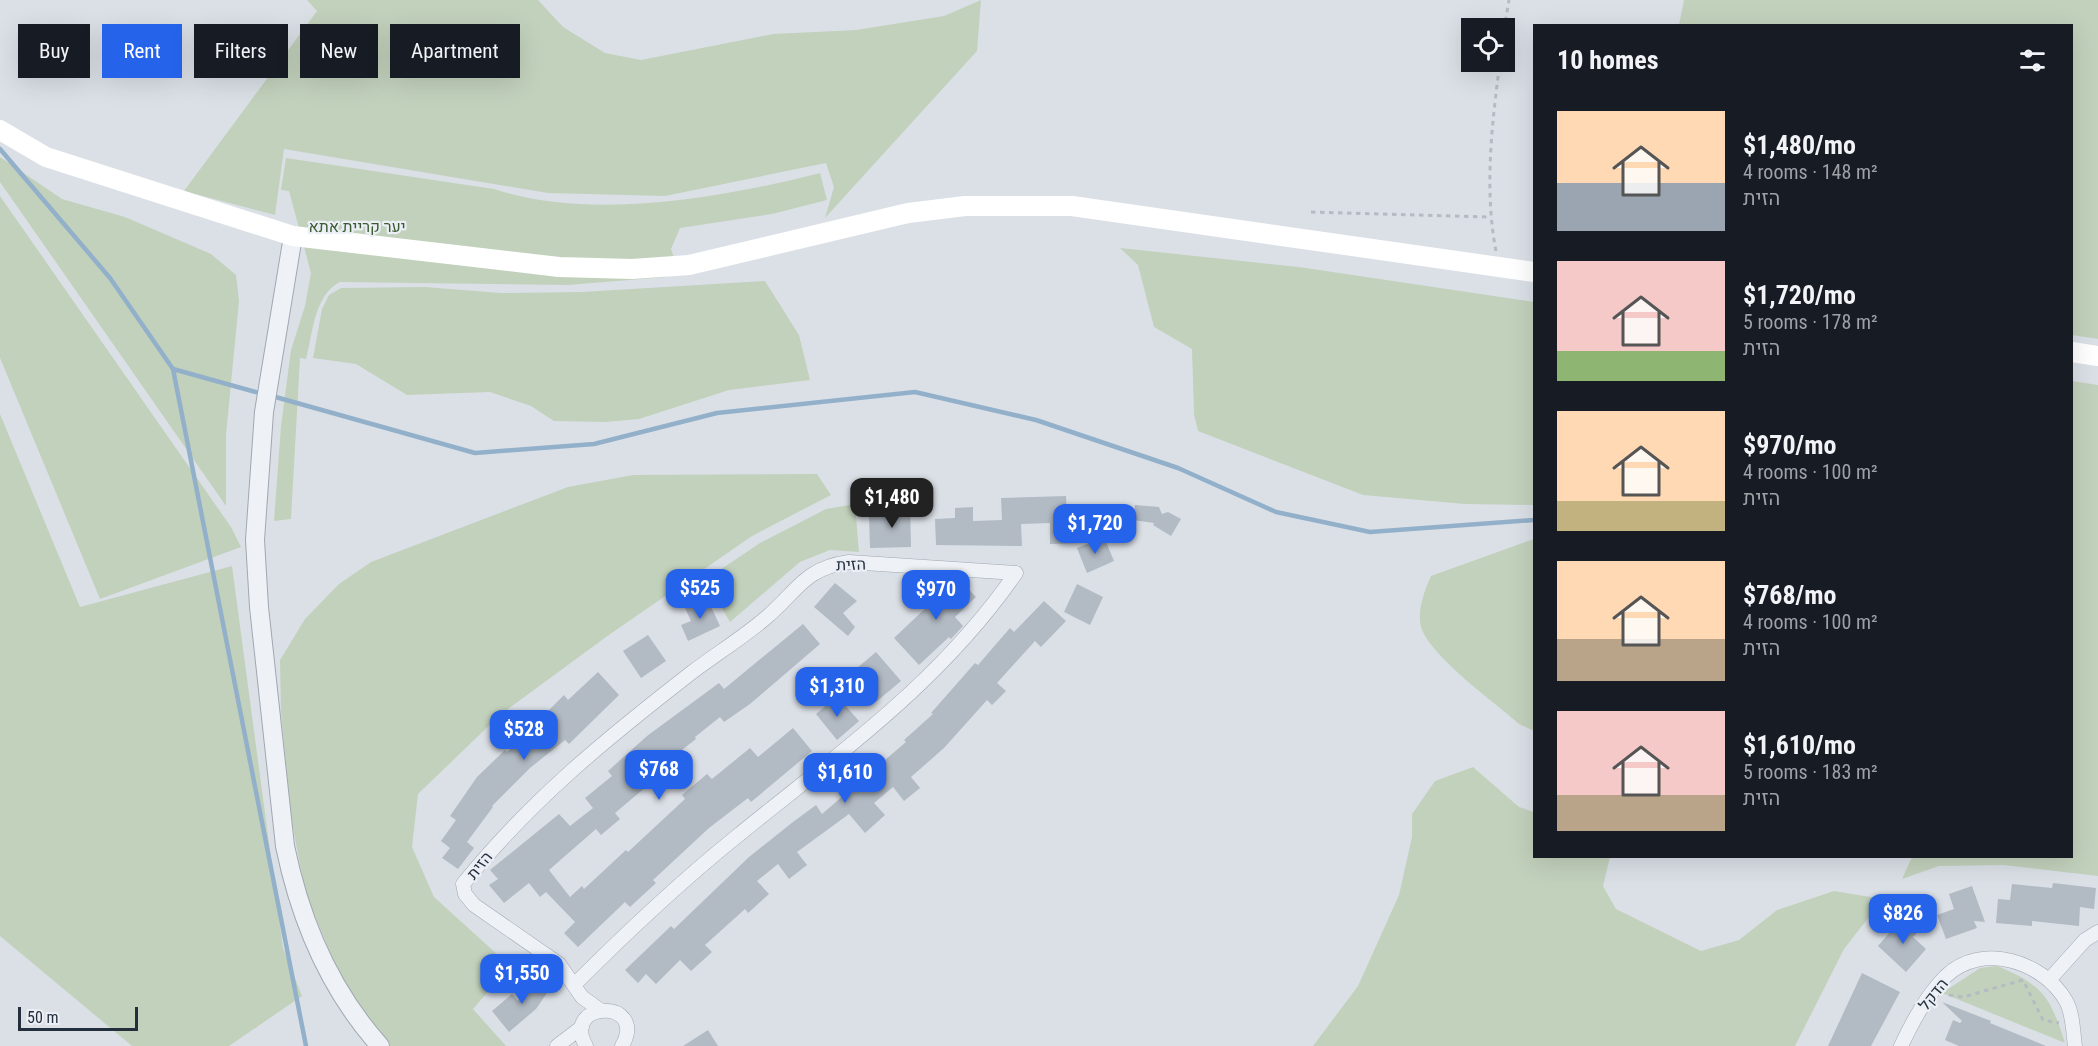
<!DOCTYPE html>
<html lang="en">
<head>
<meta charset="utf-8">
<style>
	:root { --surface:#171b24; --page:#242831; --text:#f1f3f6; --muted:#9ea1a6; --accent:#2563eb }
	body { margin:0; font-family:"Roboto Condensed",Heebo,sans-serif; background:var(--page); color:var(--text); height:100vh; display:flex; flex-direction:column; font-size:22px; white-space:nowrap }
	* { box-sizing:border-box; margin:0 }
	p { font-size:20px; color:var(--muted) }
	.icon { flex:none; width:33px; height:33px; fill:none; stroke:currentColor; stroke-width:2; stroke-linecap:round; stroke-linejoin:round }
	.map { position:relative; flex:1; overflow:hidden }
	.sheet { position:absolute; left:1533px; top:24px; width:540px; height:834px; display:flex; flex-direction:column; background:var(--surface); border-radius:0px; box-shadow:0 6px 24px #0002 }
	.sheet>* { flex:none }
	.hud { position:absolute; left:18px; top:24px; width:570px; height:54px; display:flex; gap:12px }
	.controls { position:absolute; left:1461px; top:18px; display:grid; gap:12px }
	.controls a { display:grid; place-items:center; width:54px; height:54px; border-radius:0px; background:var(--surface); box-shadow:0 6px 24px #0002; font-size:30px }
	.scale { position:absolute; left:18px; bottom:15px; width:120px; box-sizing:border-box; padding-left:6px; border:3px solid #242f3e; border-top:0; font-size:16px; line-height:21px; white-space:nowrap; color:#242f3e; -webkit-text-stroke:4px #ebeff5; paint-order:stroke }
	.price { position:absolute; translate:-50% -51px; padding:0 14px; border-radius:12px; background:var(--accent); color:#fff; font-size:20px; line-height:39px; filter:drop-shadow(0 2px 3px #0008) }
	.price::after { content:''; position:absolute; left:50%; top:36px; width:18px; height:14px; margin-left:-9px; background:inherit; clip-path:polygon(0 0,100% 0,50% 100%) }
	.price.active { background:#222; color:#fff }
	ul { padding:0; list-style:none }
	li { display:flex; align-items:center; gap:18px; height:150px; padding:0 24px }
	li span { display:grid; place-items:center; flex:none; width:168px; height:120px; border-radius:0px; color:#555 }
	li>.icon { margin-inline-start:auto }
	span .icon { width:72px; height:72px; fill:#fffc; stroke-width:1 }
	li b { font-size:26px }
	h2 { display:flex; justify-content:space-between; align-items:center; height:72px; padding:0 24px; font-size:26px }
	.pill { padding:0 21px; border-radius:0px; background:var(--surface); box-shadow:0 6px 24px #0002; font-size:21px; line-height:54px }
	.pill.active { background:var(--accent); color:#fff }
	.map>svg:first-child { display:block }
</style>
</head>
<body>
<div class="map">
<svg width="2098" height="1046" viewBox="0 0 2098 1046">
	<rect width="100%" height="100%" fill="#dbe0e7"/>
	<path fill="#c2d1bc" d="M 307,0 L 538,0 L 563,27 L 605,53 L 641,60 L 773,34 L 856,30 L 944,16 L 981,0 L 977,51 L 825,218 L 834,187 L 826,163 L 665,196 L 548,193 L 284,149 L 275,215 L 184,191 L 317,11 Z
		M 1684,0 L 2098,0 L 2098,339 L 2072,335 L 2072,26 L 1679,25 Z
		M 0,157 L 62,199 L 125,217 L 211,254 L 236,275 L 239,301 L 226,435 L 226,506 L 0,182 Z
		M 286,158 L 494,189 C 592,221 722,198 820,173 L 827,200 L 772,214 L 680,228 L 671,249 L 676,264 L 666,277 L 568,285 L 340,282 C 314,295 313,333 306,359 L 300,358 L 291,519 L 274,521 L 281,426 L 291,350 L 305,306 L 311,273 L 289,191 L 281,190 Z
		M 0,196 L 231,527 L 241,547 L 100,599 L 0,358 Z
		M 1120,248 L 1299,267 L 1534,302 L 1534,505 L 1465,504 L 1363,495 L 1198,431 L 1194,415 L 1192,349 L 1154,327 L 1138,265 Z
		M 765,281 L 799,335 L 810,380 L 729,390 L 639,419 L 605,422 L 554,421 L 531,406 L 490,392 L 407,395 L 356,364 L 313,358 L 322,309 L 329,295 L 341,288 L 425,287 L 501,293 L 582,292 Z
		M 2072,381 L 2098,385 L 2098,876 L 2004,865 L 1939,866 L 1902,879 L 1912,857 L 2072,856 Z
		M 0,414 L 80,607 L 232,566 L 283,948 L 302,996 L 229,1046 L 132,1046 L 0,936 Z
		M 817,474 L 831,495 L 752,536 L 606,637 L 500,715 L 418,794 L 412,847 L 434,897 L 510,966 L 473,1009 L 506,1046 L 390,1046 L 369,1022 L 337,969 L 305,892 L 291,817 L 281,712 L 280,660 L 305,619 L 339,584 L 371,562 L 568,487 L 633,475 Z
		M 855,504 L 859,552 L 830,550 L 800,562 L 730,622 L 705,580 L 760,543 L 826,509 Z
		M 1534,539 L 1534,731 L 1519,724 C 1493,701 1435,660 1422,630 C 1416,614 1424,591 1431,576 Z
		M 1473,767 L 1519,807 L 1534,812 L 1534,856 L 1610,857 L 1603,886 L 1616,909 L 1701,951 L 1739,940 L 1777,910 L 1834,891 L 1883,899 L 1844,949 L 1795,1046 L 1313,1046 L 1358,986 L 1399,895 L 1412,837 L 1412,814 L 1435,781 Z
		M 1997,966 C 2043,985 2050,996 2065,1043 L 1942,993 L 1980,968 Z"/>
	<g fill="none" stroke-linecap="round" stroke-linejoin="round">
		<path stroke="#93b0ca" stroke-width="4.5" d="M 0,149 L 110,278 L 173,369 L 306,1046
			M 173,369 L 263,394
			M 272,396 L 475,453 L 594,444 L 717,413 L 915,392 L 1036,420 L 1178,468 L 1276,512 L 1370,532 L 1534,520"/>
	</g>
	<path fill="#b2bac4" d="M 1066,496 L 1067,516 L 1082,516 L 1083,543 L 1050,544 L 1050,523 L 1021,524 L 1022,546 L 936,545 L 935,519 L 955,518 L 955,508 L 973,507 L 973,521 L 1002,520 L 1001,498 Z
		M 895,503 L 910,503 L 911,547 L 870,548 L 869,517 L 895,516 Z
		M 1135,505 L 1159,507 L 1162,514 L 1168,512 L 1181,519 L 1171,536 L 1153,525 L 1154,523 L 1133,520 Z
		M 1104,537 L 1114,561 L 1087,573 L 1077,548 Z
		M 958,578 L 976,597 L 955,617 L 963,626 L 951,639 L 949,637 L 919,665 L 894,638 L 932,602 L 924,595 L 936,583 L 944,591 Z
		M 835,583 L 857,601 L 843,613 L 855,627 L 848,636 L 814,607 Z
		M 1077,584 L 1103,597 L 1090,625 L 1064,612 Z
		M 707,598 L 720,626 L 688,641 L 681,625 L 691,621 L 685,608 Z
		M 1044,601 L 1066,621 L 1041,647 L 1035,641 L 997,683 L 1006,691 L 992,705 L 987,700 L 944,748 L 911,777 L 920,788 L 904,801 L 893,787 L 874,803 L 885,815 L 865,833 L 849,814 L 797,852 L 807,865 L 789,879 L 778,864 L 757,881 L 769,894 L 748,913 L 745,909 L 705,945 L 712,952 L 691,971 L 680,960 L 656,984 L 646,974 L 638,983 L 625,970 L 671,926 L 674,929 L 749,857 L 793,822 L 816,805 L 822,814 L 906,742 L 904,740 L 933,714 L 931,713 L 975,663 L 978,665 L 1010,628 L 1014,632 Z
		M 803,624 L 820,644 L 750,704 L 724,722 L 720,717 L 695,737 L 696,739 L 655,771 L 659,776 L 615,813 L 620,819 L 601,835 L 596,829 L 549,870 L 570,897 L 582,886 L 584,889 L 626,850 L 628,852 L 685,799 L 682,795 L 707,774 L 712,779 L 750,748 L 758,757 L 793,728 L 812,751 L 751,802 L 748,798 L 709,828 L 653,880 L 656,883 L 630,907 L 625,902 L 578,947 L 564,933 L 575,922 L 546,892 L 540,897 L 529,883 L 504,903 L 489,885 L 498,879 L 490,870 L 559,814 L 570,826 L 593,808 L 585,798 L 612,776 L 608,771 L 647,736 L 719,683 L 724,689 Z
		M 648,635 L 666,661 L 641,678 L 623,651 Z
		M 876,652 L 901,681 L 876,702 L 851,673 Z
		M 598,672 L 619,695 L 569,744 L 565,740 L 530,768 L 492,806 L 493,807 L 467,842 L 474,848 L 458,869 L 442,858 L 450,848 L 441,841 L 456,820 L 450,816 L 477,777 L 505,750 L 507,752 L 545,719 L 542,717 L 564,695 L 568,700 Z
		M 837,696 L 859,721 L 837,740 L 816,714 Z
		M 2053,883 L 2096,888 L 2094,909 L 2080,907 L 2079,926 L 2032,921 L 2032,926 L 1996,923 L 1998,899 L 2010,900 L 2012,884 L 2052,888 Z
		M 1972,886 L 1985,922 L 1974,921 L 1977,928 L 1946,939 L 1937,915 L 1954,909 L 1949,894 Z
		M 1902,918 L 1918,932 L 1913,937 L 1926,949 L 1906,972 L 1878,946 Z
		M 1862,973 L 1900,992 L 1871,1046 L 1828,1046 Z
		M 536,976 L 551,987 L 536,1009 L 509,1032 L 492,1011 L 512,994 L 518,1001 Z
		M 1942,1002 L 1991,1021 L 1990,1023 L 2046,1046 L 1959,1046 L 1945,1040 L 1953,1020 L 1960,1023 L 1962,1021 Z
		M 708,1030 L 718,1046 L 683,1046 Z"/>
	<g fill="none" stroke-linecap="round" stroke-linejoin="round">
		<g stroke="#a0a7b1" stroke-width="15">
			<path id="minor" d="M 2049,980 L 2085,940 L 2098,932
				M 574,985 C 626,933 679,883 736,837 C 839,753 939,684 1016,573 L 849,562 C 805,568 798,590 768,616 C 744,637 716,654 691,673 C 606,739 531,800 463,884 L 465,894 L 474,905 L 559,964 L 582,997 L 600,1010
				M 557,1046 L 582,1027
				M 586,1046 C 560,1000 649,998 622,1046
				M 1901,1046 C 1913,1021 1926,996 1946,976 C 1982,942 2043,961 2066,1001 C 2073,1013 2073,1032 2075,1046"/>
		</g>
		<g stroke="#a0a7b1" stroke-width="20">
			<path id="tertiary" d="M 293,236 L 264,412 L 255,540 L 259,607 L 285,846 C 300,919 330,990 380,1046"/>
		</g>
		<path stroke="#b5bbc2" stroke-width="3" stroke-dasharray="4.5 4.5" stroke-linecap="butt" d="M 1504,30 L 1509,0
			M 1311,212 L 1489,217
			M 1496,251 C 1484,190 1492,122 1500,62
			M 1949,995 L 1963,997 L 2023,980 L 2043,1020 L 2059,1023"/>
		<use href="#minor" stroke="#eef1f5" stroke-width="14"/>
		<use href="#tertiary" stroke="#eef1f5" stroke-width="18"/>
		<path stroke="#fff" stroke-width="20" d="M 0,130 L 46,157 L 293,236 L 559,267 L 632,269 L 689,265 L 908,213 L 965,206 L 1072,206 L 1534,272
			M 2072,352 L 2098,356"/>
	</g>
	<g text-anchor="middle" stroke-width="4.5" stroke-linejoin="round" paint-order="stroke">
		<g font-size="16" fill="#3a5b31" stroke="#ebeff5">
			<text x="357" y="232">יער קריית אתא</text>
		</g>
		<g font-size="16" fill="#242f3e" stroke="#ebeff5">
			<text transform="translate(851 564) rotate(-2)" y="6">הזית</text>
			<text transform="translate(479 865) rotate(-51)" y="6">הזית</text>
			<text transform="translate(1933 994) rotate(-51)" y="6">הדקל</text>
		</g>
	</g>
</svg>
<div class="controls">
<a><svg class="icon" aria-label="locate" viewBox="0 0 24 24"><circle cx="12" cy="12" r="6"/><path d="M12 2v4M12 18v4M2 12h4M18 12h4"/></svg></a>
</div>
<div class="scale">50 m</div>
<b class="price active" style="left:892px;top:529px">$1,480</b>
<b class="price" style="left:1095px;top:555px">$1,720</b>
<b class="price" style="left:700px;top:620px">$525</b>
<b class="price" style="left:936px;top:621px">$970</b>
<b class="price" style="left:837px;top:718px">$1,310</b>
<b class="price" style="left:524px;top:761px">$528</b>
<b class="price" style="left:659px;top:801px">$768</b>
<b class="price" style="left:845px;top:804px">$1,610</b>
<b class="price" style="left:1903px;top:945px">$826</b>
<b class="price" style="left:522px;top:1005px">$1,550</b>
<div class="hud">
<a class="pill">Buy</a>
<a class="pill active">Rent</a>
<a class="pill">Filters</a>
<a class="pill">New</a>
<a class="pill">Apartment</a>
</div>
<section class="sheet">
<h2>10 homes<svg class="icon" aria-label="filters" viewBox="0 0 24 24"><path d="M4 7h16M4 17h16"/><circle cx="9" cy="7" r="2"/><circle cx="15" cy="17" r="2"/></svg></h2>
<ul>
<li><span style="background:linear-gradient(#ffd9b3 60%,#9aa5b1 0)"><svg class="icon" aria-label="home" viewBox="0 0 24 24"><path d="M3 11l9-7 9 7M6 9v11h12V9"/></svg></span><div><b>$1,480/mo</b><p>4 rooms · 148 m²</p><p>הזית</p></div></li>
<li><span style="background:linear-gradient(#f6c9c9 75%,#8fb573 0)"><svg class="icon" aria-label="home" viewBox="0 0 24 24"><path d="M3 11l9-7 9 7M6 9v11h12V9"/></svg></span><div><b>$1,720/mo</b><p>5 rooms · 178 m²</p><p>הזית</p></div></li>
<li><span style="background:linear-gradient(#ffd9b3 75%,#c2b280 0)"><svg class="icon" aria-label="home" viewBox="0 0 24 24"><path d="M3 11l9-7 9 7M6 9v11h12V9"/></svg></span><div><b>$970/mo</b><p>4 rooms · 100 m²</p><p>הזית</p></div></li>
<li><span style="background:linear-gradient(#ffd9b3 65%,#b9a48a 0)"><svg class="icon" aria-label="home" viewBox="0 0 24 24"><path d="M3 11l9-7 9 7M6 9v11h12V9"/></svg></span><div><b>$768/mo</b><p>4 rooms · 100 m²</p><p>הזית</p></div></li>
<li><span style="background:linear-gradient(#f6c9c9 70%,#b9a48a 0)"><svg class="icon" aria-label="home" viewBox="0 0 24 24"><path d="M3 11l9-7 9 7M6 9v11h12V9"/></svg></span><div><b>$1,610/mo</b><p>5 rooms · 183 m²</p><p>הזית</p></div></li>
</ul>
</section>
</div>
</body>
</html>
